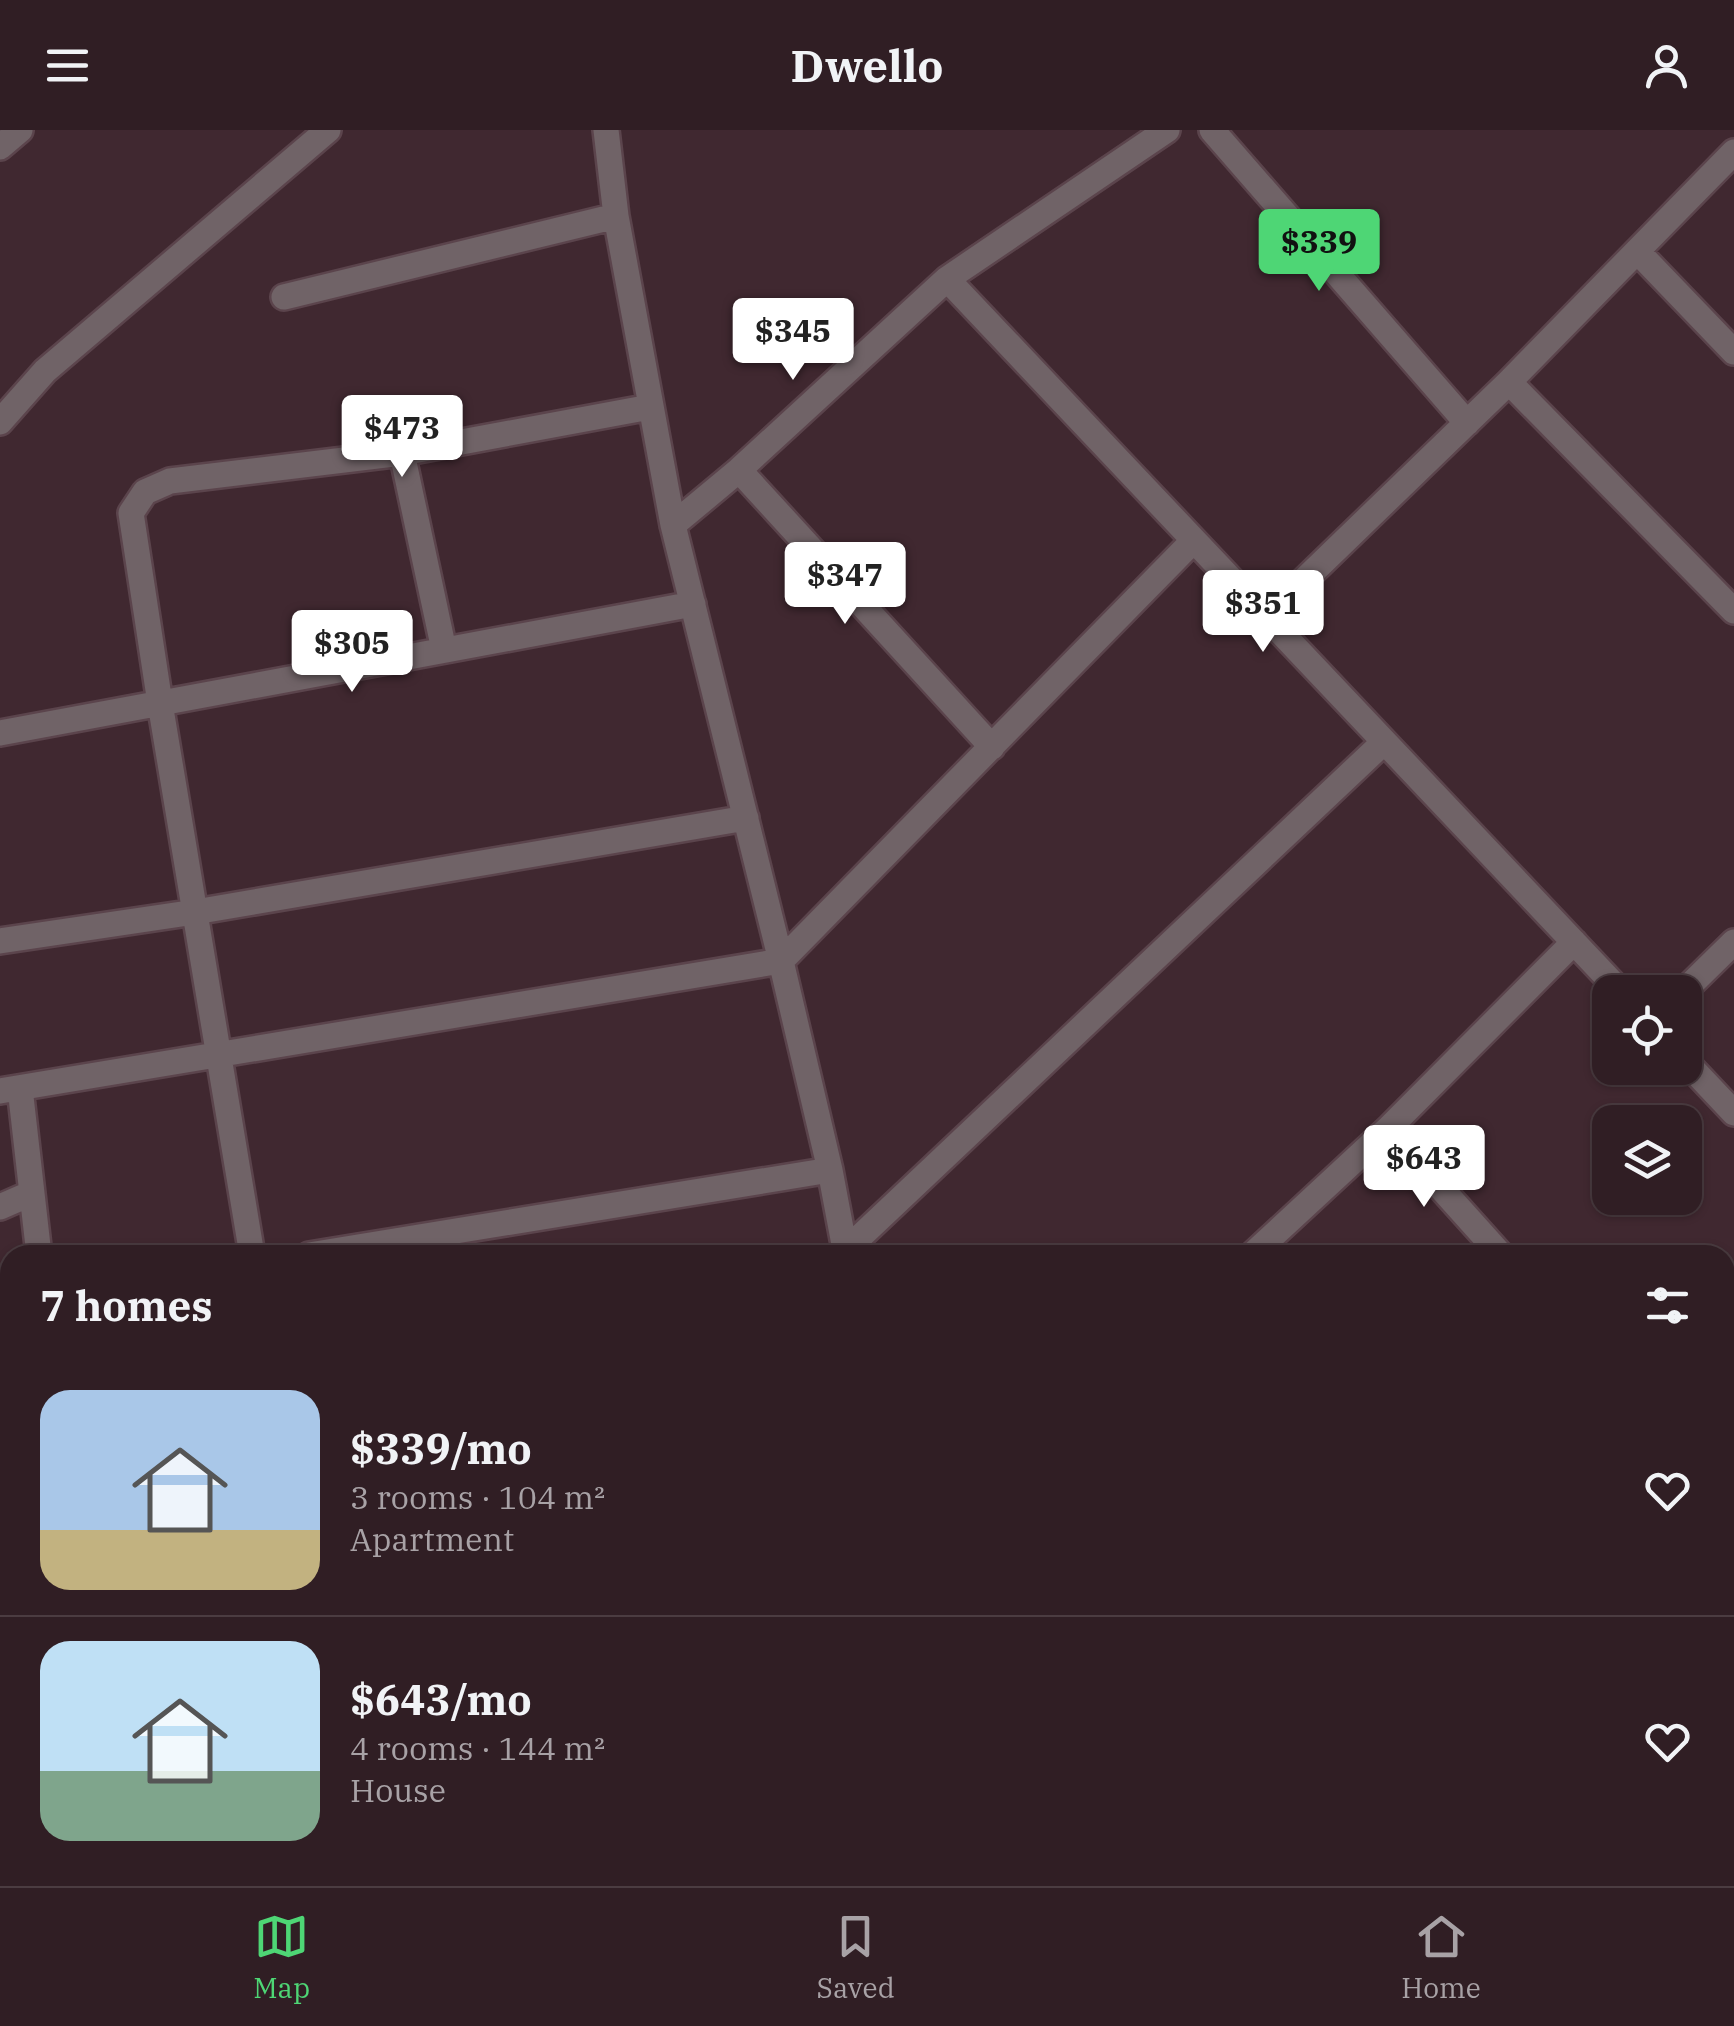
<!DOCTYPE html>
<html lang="en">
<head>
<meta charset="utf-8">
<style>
	:root { --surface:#301e24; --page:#3c2b31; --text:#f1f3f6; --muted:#a8a2a6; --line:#4b3c41; --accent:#4ed675 }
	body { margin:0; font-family:"IBM Plex Serif",serif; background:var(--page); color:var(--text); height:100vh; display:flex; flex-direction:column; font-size:38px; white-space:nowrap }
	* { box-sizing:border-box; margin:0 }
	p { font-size:32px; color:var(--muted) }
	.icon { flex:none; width:55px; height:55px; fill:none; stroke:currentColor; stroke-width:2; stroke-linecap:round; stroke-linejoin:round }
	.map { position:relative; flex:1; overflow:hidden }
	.side { position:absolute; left:0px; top:1115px; width:1735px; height:642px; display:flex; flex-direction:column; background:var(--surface); border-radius:30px 30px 0 0; box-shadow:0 2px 8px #0004,0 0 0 2px var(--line) }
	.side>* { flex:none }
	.controls { position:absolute; left:1592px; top:845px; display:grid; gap:20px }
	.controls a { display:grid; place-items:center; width:110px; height:110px; border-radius:20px; background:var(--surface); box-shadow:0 2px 8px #0004,0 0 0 2px var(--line); font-size:50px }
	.price { position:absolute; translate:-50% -85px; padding:0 22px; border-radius:10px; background:#fff; color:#222; font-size:32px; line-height:65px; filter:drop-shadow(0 2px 5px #0008) }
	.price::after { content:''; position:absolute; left:50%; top:60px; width:30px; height:22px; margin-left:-15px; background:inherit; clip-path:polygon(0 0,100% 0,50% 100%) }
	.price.selected { background:var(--accent); color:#111 }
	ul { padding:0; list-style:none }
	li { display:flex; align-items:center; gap:30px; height:250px; padding:0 40px }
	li+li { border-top:2px solid var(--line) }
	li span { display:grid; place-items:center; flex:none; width:280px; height:200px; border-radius:30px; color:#555 }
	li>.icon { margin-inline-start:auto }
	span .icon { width:120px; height:120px; fill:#fffc; stroke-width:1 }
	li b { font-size:42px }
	h2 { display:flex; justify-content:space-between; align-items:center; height:120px; padding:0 40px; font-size:42px }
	header { display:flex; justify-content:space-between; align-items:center; height:130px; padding:0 40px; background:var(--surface); font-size:45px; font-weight:700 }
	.dock { display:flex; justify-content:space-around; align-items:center; height:140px; border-top:2px solid var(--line); background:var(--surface); font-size:28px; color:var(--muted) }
	.dock a { display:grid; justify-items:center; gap:5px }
	.dock .selected { color:var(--accent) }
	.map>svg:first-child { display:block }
</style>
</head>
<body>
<header><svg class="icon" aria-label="menu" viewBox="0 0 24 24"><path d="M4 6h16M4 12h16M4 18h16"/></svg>Dwello<svg class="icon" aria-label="person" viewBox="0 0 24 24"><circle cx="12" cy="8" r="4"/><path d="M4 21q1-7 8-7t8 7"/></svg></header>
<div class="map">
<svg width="1734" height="1756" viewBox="0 0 1734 1756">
	<rect width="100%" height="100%" fill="#402830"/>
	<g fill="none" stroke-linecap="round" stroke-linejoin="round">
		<g stroke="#5b444c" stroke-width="30">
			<path id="minor" d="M 606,0 L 616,86 L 673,395 L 781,831 L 830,1040 L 846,1125
				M 1212,0 L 1467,293
				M 0,17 L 20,0
				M 1637,121 L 1734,222
				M 947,149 L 1621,862
				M 284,167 L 616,86
				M 1509,252 L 1734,481
				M 0,292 L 45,241 L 328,0
				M 402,323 L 444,520
				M 739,340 L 992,617
				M 673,395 L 739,340 L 947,149 L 1167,0
				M 1265,488 L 1509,252 L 1734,22
				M 0,603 L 693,474
				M 0,811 L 195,782 L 746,688
				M 1683,862 L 1734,812
				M 1685,931 L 1734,983
				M 20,958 L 39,1125
				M 0,961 L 781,831 L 1193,411
				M 1388,999 L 1501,1125
				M 0,1077 L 32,1063
				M 845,1121 L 1384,612
				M 252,1125 L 160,573 L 131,383 L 145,362 L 170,351 L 402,323 L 650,277
				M 309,1125 L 830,1040
				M 1252,1125 L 1388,999 L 1574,812
				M 1725,1365 L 1734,1374
				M 0,1408 L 10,1406
				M 1725,1441 L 1734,1433
				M 0,1492 L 10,1507
				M 0,1583 L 10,1588
				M 0,1722 L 10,1727
				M 47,1748 L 62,1756
				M 336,1748 L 356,1756
				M 221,1756 L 225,1748
				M 1368,1756 L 1378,1748"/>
		</g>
		<use href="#minor" stroke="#706367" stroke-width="25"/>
	</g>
</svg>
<div class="controls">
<a><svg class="icon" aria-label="locate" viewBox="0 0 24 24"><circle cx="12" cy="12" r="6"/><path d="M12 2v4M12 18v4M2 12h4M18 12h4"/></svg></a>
<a><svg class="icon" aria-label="layers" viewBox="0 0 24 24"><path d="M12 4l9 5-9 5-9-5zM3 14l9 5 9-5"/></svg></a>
</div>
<b class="price selected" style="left:1319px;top:164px">$339</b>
<b class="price" style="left:793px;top:253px">$345</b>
<b class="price" style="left:402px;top:350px">$473</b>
<b class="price" style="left:845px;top:497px">$347</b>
<b class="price" style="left:1263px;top:525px">$351</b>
<b class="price" style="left:352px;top:565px">$305</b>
<b class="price" style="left:1424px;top:1080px">$643</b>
<section class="side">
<h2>7 homes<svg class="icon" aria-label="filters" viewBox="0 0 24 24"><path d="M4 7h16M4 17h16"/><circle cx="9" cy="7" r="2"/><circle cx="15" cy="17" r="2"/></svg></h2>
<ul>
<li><span style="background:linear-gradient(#a9c7e8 70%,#c2b280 0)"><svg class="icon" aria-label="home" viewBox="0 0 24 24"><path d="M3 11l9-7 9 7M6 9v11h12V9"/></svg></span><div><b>$339/mo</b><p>3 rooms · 104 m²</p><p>Apartment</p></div><svg class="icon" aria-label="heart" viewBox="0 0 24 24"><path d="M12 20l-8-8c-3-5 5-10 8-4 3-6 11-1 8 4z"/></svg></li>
<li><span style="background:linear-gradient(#bfe0f5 65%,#7fa58c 0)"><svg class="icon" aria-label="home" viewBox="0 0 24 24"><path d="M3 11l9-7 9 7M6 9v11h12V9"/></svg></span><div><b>$643/mo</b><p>4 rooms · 144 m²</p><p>House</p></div><svg class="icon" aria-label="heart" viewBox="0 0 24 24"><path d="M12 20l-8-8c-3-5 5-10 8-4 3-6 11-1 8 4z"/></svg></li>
</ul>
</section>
</div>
<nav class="dock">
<a class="selected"><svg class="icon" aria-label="map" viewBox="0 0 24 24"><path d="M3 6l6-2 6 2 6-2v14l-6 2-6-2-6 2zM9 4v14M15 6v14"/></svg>Map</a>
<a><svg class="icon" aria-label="saved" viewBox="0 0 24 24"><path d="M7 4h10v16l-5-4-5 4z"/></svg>Saved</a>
<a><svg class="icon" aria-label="home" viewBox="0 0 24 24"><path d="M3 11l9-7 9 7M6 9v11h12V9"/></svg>Home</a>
</nav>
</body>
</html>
